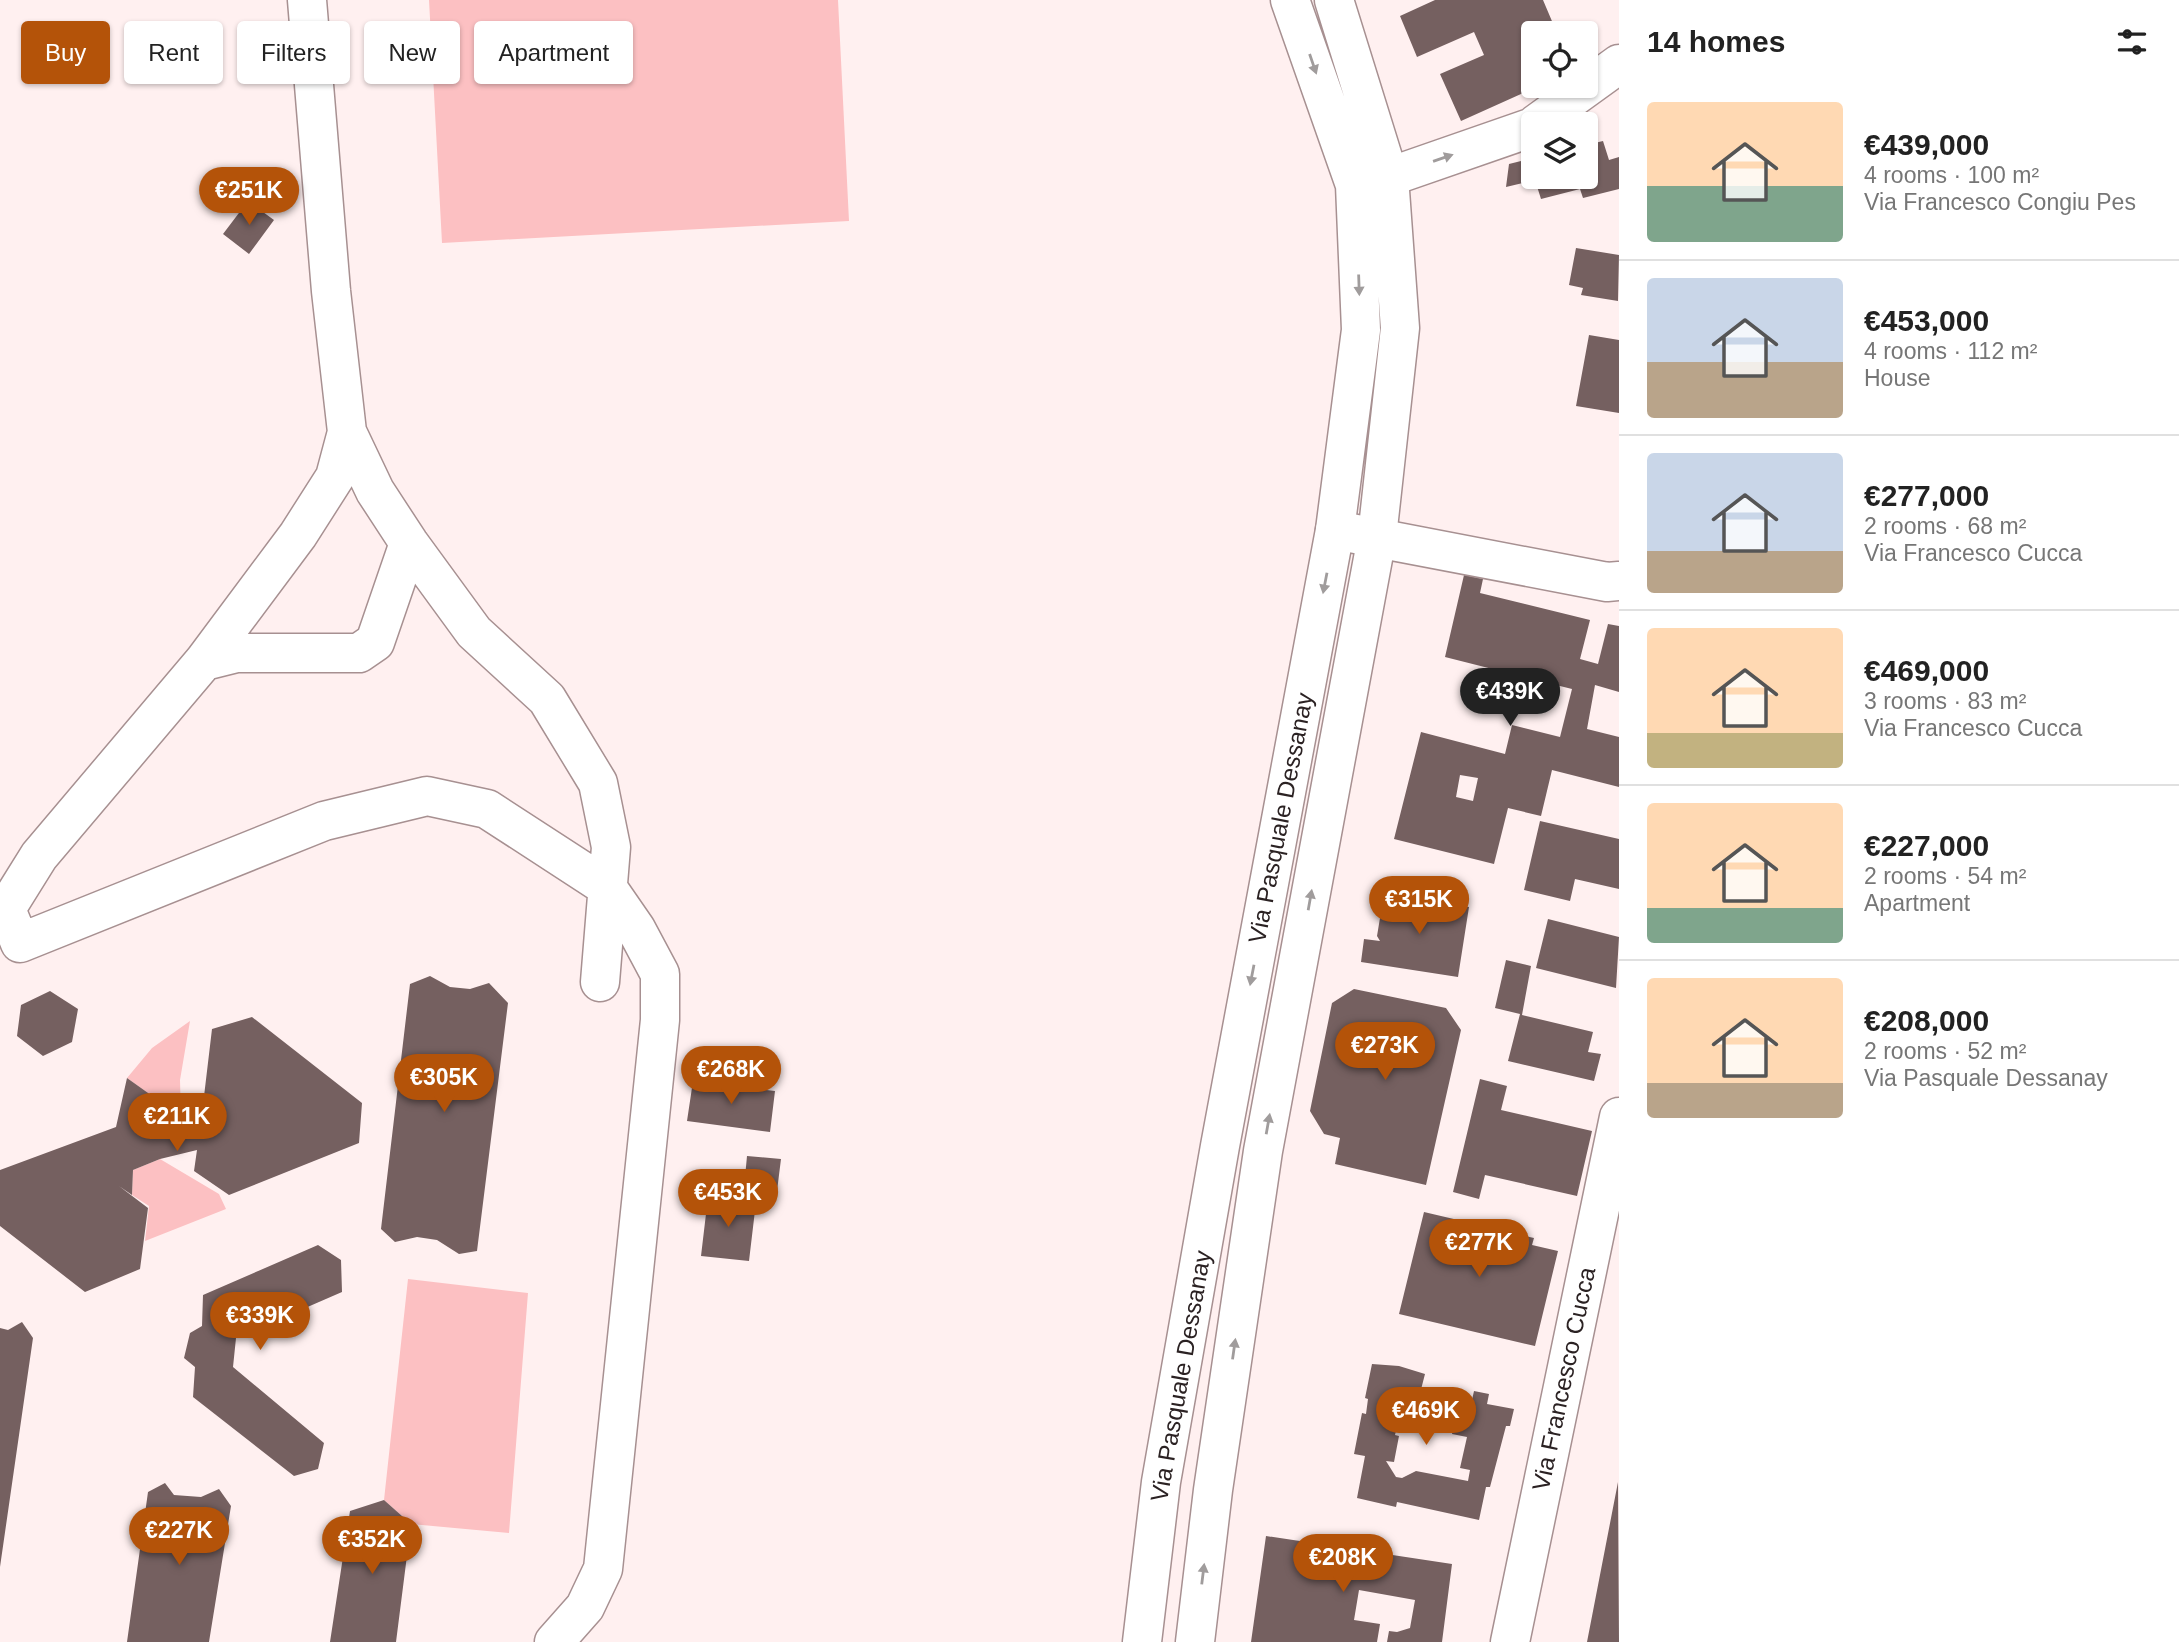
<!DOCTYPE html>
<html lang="en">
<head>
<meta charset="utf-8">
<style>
	:root { --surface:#fff; --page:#f2f2f2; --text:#222; --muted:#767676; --line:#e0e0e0; --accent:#b45309 }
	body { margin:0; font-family:Helvetica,sans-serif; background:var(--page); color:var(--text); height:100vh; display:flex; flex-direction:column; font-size:26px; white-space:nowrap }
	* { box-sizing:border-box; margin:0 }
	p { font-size:23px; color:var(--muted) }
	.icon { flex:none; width:38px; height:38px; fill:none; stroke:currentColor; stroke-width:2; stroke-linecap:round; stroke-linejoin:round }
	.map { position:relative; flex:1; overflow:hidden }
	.details { display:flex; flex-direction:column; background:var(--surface); width:560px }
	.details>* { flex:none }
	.top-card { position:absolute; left:21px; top:21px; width:665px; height:63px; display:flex; gap:14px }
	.controls { position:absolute; left:1521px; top:21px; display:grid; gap:14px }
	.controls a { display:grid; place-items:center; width:77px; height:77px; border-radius:7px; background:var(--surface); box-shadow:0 2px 5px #0004; font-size:35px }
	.price { position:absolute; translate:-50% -60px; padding:0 16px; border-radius:24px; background:var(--accent); color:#fff; font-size:23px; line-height:46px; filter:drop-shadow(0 2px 4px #0008) }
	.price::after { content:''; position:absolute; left:50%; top:42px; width:21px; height:16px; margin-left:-10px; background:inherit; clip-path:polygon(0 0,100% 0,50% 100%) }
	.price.active { background:#222; color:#fff }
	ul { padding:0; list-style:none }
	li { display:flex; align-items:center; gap:21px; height:175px; padding:0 28px }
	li+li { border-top:2px solid var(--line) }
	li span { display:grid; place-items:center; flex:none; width:196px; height:140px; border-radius:7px; color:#555 }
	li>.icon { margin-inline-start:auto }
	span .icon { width:84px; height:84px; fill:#fffc; stroke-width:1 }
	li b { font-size:30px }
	h2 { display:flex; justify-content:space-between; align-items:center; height:84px; padding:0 28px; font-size:30px }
	.tag { padding:0 24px; border-radius:7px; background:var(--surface); box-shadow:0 2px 5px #0004; font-size:24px; line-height:63px }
	.tag.active { background:var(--accent); color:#fff }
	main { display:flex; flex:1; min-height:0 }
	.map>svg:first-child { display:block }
</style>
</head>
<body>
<main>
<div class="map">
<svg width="1619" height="1642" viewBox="0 0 1619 1642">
	<rect width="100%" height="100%" fill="#fff0f0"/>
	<path fill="#fcc0c2" d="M 429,0 L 838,0 L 849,221 L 442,243 Z
		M 190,1021 L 180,1080 L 181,1117 L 127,1078 L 152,1048 Z
		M 160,1159 L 219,1194 L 226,1209 L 145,1241 L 149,1206 L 132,1195 L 133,1170 Z
		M 408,1279 L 528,1293 L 509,1533 L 411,1524 L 384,1500 Z"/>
	<path fill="#756060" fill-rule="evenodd" d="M 1435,0 L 1543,0 L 1557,33 L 1533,33 L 1533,86 L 1539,86 L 1461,121 L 1440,74 L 1484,55 L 1474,32 L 1417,57 L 1400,16 Z
		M 1603,141 L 1609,160 L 1619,157 L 1619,189 L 1583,198 L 1580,189 L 1541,199 L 1535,180 L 1506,187 L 1509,164 L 1533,158 L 1533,177 L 1586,177 L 1586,145 Z
		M 248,201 L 274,220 L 249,254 L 223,234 Z
		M 1576,248 L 1619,255 L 1618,301 L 1581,295 L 1583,288 L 1569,285 Z
		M 1589,335 L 1619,340 L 1619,413 L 1576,406 Z
		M 1464,575 L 1483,579 L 1480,593 L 1590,620 L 1580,659 L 1598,664 L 1608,624 L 1619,626 L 1619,692 L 1595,685 L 1587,729 L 1619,737 L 1619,787 L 1552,770 L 1541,816 L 1508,808 L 1494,864 L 1394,839 L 1421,732 L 1505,754 L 1512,725 L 1560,737 L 1572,689 L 1445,657 ZM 1460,775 L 1478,778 L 1473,801 L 1456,797 Z
		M 1540,821 L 1619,839 L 1619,889 L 1575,879 L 1570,901 L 1524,890 Z
		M 1384,894 L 1469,907 L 1458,977 L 1361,962 L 1364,939 L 1380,941 L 1377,936 Z
		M 1548,919 L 1619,937 L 1616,988 L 1536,968 Z
		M 1506,960 L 1531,966 L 1522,1015 L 1593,1032 L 1588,1052 L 1601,1054 L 1594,1081 L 1508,1061 L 1520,1014 L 1495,1008 Z
		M 430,976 L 450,987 L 470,989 L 489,983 L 508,1003 L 477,1251 L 459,1254 L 437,1240 L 417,1237 L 395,1242 L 381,1229 L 410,984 Z
		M 1354,989 L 1446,1008 L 1461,1030 L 1426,1185 L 1335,1164 L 1340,1138 L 1324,1134 L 1310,1111 L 1332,1003 Z
		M 50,991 L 78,1009 L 72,1042 L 43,1056 L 17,1036 L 21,1005 Z
		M 252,1017 L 362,1103 L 359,1143 L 229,1195 L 194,1171 L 197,1150 L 160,1159 L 133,1170 L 132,1195 L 119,1186 L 148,1208 L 140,1269 L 85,1292 L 0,1226 L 0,1170 L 116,1127 L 127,1078 L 200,1130 L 212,1029 Z
		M 1480,1079 L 1507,1086 L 1501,1110 L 1592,1131 L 1577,1196 L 1485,1175 L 1479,1199 L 1453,1192 Z
		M 693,1081 L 775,1091 L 770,1132 L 687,1121 Z
		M 747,1156 L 781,1159 L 777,1191 L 744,1188 Z
		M 708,1197 L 756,1202 L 749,1261 L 701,1256 Z
		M 1424,1212 L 1534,1238 L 1532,1245 L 1558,1251 L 1535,1346 L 1399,1314 Z
		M 318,1245 L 341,1260 L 342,1292 L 236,1338 L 233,1367 L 324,1443 L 318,1469 L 294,1476 L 193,1397 L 195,1367 L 184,1358 L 190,1333 L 202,1326 L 203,1295 Z
		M 22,1322 L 33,1338 L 0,1567 L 0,1328 L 8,1330 Z
		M 1372,1364 L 1399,1366 L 1425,1374 L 1417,1405 L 1407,1403 L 1398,1422 L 1395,1435 L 1399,1436 L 1394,1462 L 1386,1461 L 1396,1477 L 1402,1478 L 1416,1471 L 1468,1481 L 1470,1470 L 1460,1468 L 1467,1437 L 1452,1434 L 1461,1398 L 1472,1400 L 1474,1391 L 1489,1394 L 1487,1404 L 1514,1409 L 1510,1426 L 1506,1426 L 1490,1487 L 1486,1487 L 1479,1520 L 1397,1502 L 1396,1507 L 1357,1498 L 1365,1456 L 1354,1454 L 1362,1413 L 1366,1414 L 1368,1399 L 1365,1398 Z
		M 1618,1482 L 1619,1642 L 1587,1642 Z
		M 165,1483 L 174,1495 L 201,1497 L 219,1489 L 231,1506 L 209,1642 L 127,1642 L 148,1492 Z
		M 384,1500 L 411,1524 L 396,1642 L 330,1642 L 350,1511 Z
		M 1266,1536 L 1452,1564 L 1442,1642 L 1387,1642 L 1389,1631 L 1397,1632 L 1410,1628 L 1415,1600 L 1359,1590 L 1354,1620 L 1380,1624 L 1377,1642 L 1251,1642 Z"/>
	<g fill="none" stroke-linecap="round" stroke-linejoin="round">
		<g stroke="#a79091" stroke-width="41">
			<path id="minor" d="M 307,0 L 331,291 L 347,432 L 375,491 L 409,543 L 474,632 L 547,699 L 598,783 L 611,847 L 600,982
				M 1536,124 L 1619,64
				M 1357,184 L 1389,177 L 1533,127
				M 347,432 L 335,477 L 298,535 L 204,661 L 39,856 L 6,909 L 20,943 L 324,821 L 427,796 L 487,809 L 607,887 L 636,929 L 660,974 L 660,1020 L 603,1569 L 585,1607 L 554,1642
				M 1335,530 L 1607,582 L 1619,581
				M 204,661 L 236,653 L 359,653 L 375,642 L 409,543
				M 1510,1642 L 1619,1117"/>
		</g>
		<g stroke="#a79091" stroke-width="41">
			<path id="major" d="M 1142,1642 L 1161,1482 L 1220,1146 L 1335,530 L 1361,330 L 1355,185 L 1290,0
				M 1195,1642 L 1213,1490 L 1263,1151 L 1377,537 L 1400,328 L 1389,177 L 1334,0"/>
		</g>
		<use href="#minor" stroke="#fff" stroke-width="38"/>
		<use href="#major" stroke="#fff" stroke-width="38"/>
	</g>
	<defs><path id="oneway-solid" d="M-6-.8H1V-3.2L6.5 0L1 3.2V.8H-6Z" transform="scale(1.75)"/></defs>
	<g fill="#a09c9c">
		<use href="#oneway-solid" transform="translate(1313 64) rotate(71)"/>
		<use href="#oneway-solid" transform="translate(1443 158) rotate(-19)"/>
		<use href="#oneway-solid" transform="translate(1359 285) rotate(88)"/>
		<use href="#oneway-solid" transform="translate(1325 583) rotate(101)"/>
		<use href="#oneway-solid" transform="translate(1310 900) rotate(-80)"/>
		<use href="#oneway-solid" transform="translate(1252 975) rotate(101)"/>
		<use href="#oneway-solid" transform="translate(1268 1124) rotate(-80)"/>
		<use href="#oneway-solid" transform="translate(1234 1349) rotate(-82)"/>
		<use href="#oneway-solid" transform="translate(1203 1574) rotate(-83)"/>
	</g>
	<g text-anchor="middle" stroke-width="7" stroke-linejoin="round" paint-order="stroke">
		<g font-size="24" fill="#2b2223" stroke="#fff">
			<text transform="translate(1281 818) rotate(-79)" y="8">Via Pasquale Dessanay</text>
			<text transform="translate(1181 1376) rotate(-80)" y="8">Via Pasquale Dessanay</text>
			<text transform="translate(1564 1379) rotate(-78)" y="8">Via Francesco Cucca</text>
		</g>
	</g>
</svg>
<div class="controls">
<a><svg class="icon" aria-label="locate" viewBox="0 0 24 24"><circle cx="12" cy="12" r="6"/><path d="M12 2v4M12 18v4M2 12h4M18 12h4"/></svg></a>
<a><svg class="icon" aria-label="layers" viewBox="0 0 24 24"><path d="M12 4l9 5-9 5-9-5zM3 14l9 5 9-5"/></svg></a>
</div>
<b class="price" style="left:249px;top:227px">€251K</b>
<b class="price active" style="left:1510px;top:728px">€439K</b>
<b class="price" style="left:1419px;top:936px">€315K</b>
<b class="price" style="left:1385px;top:1082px">€273K</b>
<b class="price" style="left:731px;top:1106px">€268K</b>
<b class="price" style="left:444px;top:1114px">€305K</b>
<b class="price" style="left:177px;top:1153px">€211K</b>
<b class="price" style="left:728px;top:1229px">€453K</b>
<b class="price" style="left:1479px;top:1279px">€277K</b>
<b class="price" style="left:260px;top:1352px">€339K</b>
<b class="price" style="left:1426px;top:1447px">€469K</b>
<b class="price" style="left:179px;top:1567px">€227K</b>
<b class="price" style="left:372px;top:1576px">€352K</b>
<b class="price" style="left:1343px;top:1594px">€208K</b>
<div class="top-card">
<a class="tag active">Buy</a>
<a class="tag">Rent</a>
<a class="tag">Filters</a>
<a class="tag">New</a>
<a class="tag">Apartment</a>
</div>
</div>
<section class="details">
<h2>14 homes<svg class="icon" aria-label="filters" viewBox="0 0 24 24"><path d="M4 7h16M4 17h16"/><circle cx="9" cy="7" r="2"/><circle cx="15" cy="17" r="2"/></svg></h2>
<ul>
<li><span style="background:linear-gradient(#ffd9b3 60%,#7fa58c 0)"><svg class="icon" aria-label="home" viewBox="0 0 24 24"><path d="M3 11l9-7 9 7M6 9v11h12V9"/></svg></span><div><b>€439,000</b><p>4 rooms · 100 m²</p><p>Via Francesco Congiu Pes</p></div></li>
<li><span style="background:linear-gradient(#c9d6e8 60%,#b9a48a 0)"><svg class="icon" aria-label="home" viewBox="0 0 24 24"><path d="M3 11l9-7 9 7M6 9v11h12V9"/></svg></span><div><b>€453,000</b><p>4 rooms · 112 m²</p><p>House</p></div></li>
<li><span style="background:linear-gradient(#c9d6e8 70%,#b9a48a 0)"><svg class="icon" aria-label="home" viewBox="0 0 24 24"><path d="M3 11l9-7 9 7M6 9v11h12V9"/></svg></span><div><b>€277,000</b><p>2 rooms · 68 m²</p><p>Via Francesco Cucca</p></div></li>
<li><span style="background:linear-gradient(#ffd9b3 75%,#c2b280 0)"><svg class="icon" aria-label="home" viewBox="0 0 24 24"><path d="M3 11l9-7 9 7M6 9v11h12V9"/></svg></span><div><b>€469,000</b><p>3 rooms · 83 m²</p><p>Via Francesco Cucca</p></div></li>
<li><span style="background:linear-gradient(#ffd9b3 75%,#7fa58c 0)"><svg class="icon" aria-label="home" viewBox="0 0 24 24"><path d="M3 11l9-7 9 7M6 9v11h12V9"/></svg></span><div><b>€227,000</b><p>2 rooms · 54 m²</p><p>Apartment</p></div></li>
<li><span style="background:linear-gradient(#ffd9b3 75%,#b9a48a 0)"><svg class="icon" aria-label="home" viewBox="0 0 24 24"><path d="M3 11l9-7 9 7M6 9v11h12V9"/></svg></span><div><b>€208,000</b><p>2 rooms · 52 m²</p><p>Via Pasquale Dessanay</p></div></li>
</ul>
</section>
</main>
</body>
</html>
